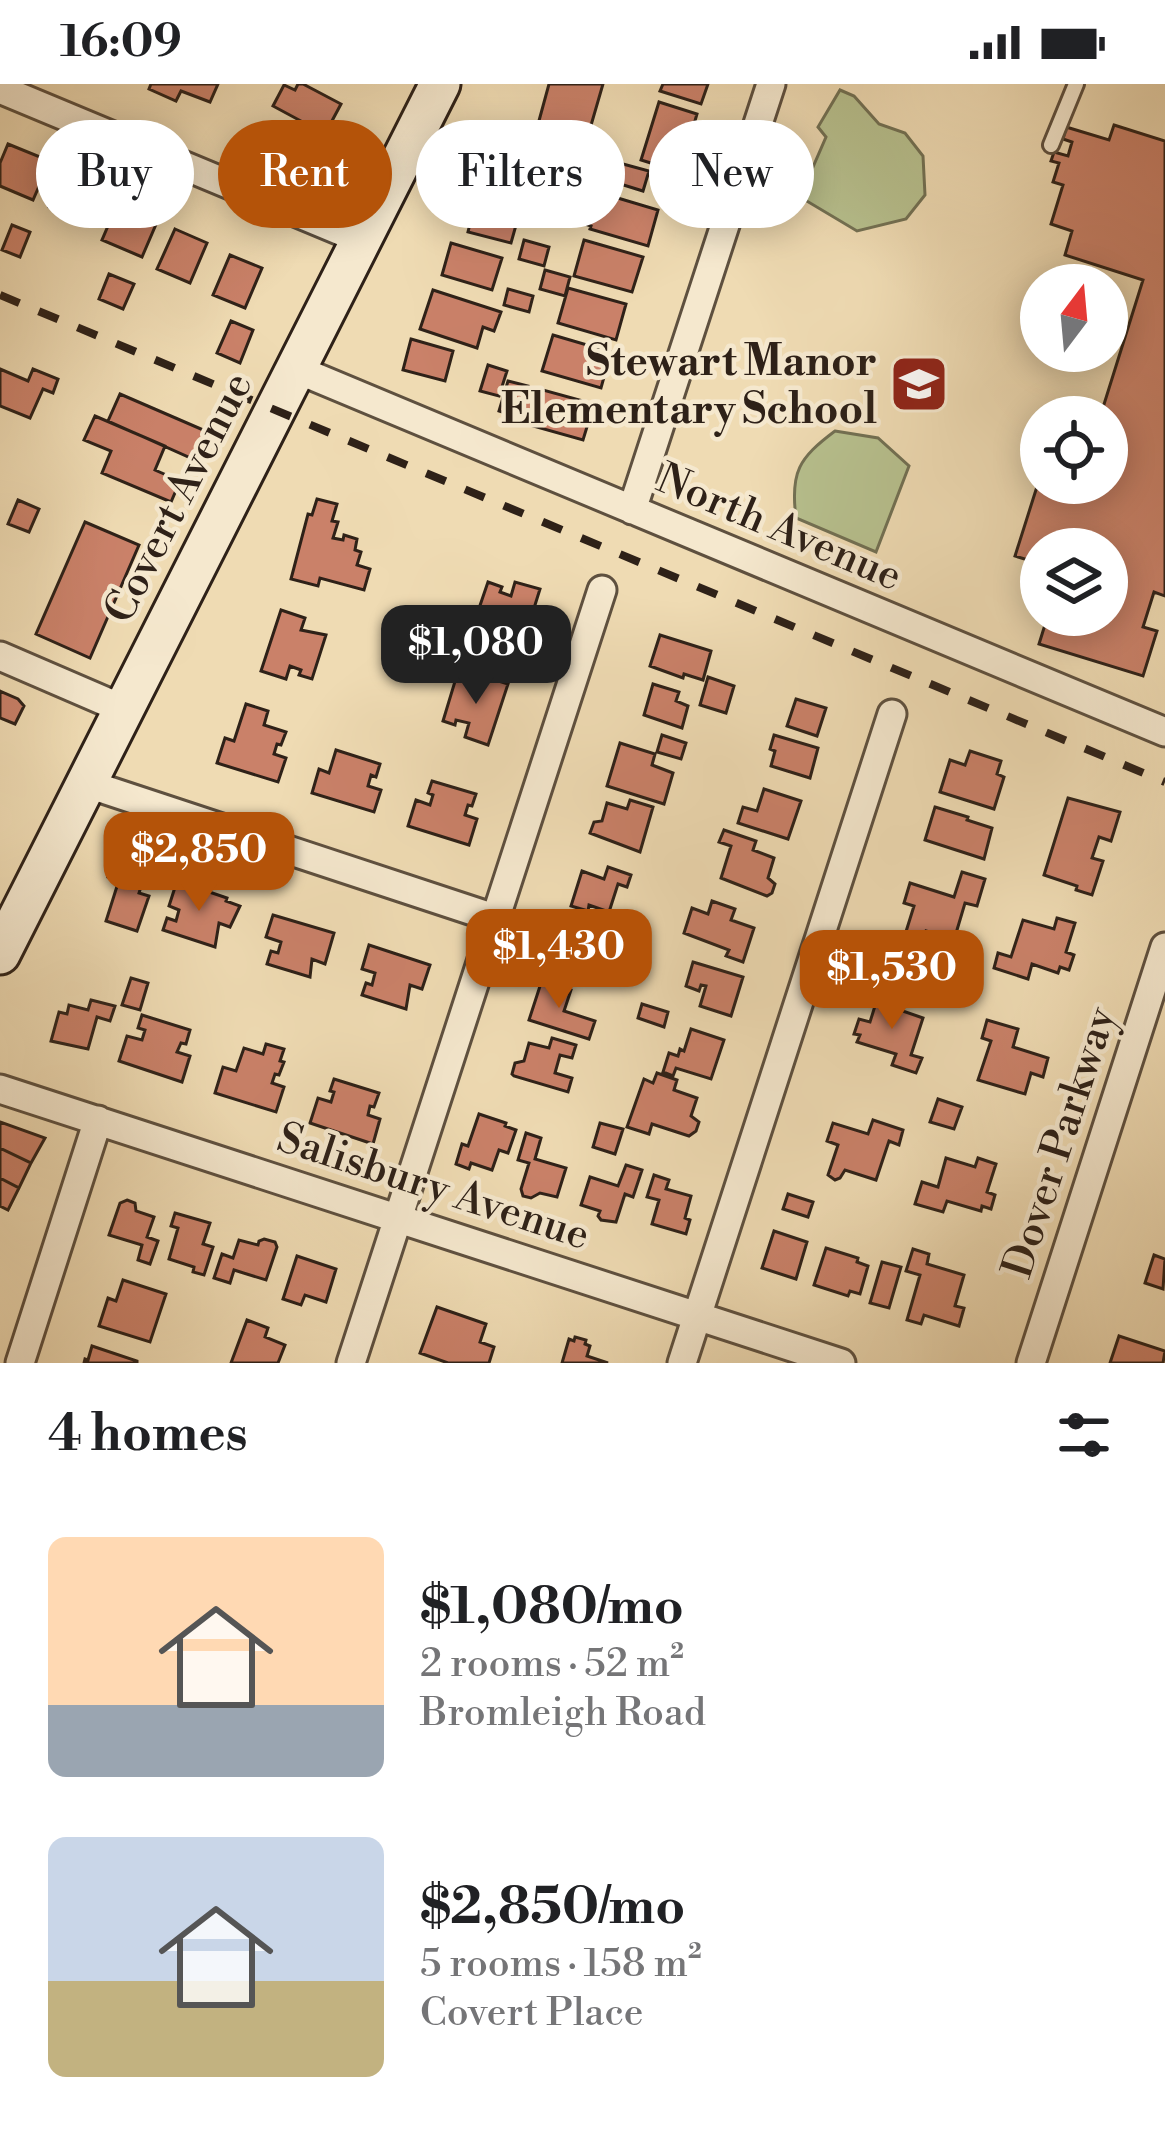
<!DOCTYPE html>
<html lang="en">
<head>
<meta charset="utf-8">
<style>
	:root { --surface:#fff; --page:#f2f2f2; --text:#202124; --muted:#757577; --accent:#b45309 }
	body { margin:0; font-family:"Libre Bodoni",serif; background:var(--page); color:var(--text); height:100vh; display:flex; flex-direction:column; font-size:45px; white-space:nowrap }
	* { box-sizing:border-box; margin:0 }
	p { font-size:39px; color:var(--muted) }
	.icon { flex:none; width:66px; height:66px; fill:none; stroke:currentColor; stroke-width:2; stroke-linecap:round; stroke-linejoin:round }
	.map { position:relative; height:1279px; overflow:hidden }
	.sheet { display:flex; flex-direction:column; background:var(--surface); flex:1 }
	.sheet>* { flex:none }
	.banner { position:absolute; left:36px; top:36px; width:1095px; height:108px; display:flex; gap:24px }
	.needle { width:78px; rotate:16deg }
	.controls { position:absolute; left:1020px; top:180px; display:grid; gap:24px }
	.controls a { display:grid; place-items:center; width:108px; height:108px; border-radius:50%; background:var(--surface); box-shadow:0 6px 30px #0003; font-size:60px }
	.price { position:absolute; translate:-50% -102px; padding:0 27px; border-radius:24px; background:var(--accent); color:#fff; font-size:39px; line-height:78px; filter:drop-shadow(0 3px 6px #0008) }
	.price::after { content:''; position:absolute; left:50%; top:72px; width:36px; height:27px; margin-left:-18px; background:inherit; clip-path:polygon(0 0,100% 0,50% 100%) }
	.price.on { background:#222; color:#fff }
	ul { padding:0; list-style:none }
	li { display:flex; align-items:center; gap:36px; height:300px; padding:0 48px }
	li span { display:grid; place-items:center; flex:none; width:336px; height:240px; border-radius:18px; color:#555 }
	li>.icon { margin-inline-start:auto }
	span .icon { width:144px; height:144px; fill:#fffc; stroke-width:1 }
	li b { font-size:51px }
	h2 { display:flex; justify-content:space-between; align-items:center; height:144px; padding:0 48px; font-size:51px }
	.pill { padding:0 42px; border-radius:54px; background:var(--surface); box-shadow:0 6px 30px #0003; font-size:42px; line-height:108px }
	.pill.on { background:var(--accent); color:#fff }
	.status { display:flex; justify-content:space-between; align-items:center; height:84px; padding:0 60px; background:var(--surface); direction:ltr }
	.status svg { height:33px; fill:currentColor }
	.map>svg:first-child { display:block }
</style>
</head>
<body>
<div class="status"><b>16:09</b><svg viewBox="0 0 49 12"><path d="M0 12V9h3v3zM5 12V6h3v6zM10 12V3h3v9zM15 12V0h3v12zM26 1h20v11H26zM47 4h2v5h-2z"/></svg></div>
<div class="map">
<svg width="1165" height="1279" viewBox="0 0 1165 1279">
	<rect width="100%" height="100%" fill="#efdbb3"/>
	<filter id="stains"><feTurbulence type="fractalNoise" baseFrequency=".00167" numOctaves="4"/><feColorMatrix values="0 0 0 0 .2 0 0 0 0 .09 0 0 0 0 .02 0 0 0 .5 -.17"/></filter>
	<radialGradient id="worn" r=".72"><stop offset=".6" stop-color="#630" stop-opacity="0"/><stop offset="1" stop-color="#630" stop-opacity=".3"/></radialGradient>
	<path fill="#b7c08e" stroke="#727053" stroke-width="3" d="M 840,6 L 854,12 L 879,40 L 905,49 L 923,72 L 925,111 L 906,135 L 857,147 L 800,113 L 826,53 L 818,43 Z
		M 835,347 L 878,354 L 909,382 L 876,468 L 796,434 C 790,388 799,374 835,347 Z"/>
	<path fill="#ca8169" stroke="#2e2118" stroke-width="3" d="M 151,0 L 218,0 L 210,18 L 181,7 L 176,17 L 149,5 Z
		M 298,0 L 303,0 L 341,20 L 325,50 L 273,22 L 284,1 L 295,6 Z
		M 549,0 L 603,0 L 583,69 L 534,55 Z
		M 663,0 L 708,0 L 701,20 L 660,7 Z
		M 659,18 L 697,30 L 680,88 L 641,76 Z
		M 284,40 L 319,59 L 301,92 L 267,73 Z
		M 1114,41 L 1165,57 L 1165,512 L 1154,508 L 1143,543 L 1157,547 L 1143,592 L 1039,560 L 1048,531 L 1107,531 L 1107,465 L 1041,465 L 1041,480 L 1015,472 L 1041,390 L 1041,399 L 1107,399 L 1107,333 L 1100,333 L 1143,196 L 1065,171 L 1072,147 L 1051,140 L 1063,101 L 1053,98 L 1059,79 L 1051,77 L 1054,68 L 1068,72 L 1072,58 L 1063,55 L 1066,43 L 1109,56 Z
		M 8,60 L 50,77 L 33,116 L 0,102 L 0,79 Z
		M 499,69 L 544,83 L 535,114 L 490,100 Z
		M 623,80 L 649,87 L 643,107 L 617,99 Z
		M 63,91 L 103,108 L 89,141 L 49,123 Z
		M 601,109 L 658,126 L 648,162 L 590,145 L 591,142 L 576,137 L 584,110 L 599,115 Z
		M 539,111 L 564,119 L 558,138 L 533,131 Z
		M 120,114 L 160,131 L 142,173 L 102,156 Z
		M 476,115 L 520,127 L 511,159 L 468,148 Z
		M 12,141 L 30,148 L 20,173 L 2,166 Z
		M 175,145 L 207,159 L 190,199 L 157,185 Z
		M 524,156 L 549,163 L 544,182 L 519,175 Z
		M 584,156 L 643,173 L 632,208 L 574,192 Z
		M 451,159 L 502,174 L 492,206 L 442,191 Z
		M 230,171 L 262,184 L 245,224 L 213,211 Z
		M 545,186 L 570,193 L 565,212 L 540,205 Z
		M 109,190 L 134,200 L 123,225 L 99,215 Z
		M 568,204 L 626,220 L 616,256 L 558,239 Z
		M 508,205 L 533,212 L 529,228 L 504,221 Z
		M 433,206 L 501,228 L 494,247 L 483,243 L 477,264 L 420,245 Z
		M 231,237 L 253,246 L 240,279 L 217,269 Z
		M 553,251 L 611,268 L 601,304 L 542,287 Z
		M 411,255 L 453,267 L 445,297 L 403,286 Z
		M 488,281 L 507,287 L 499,312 L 480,307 Z
		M 0,285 L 28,297 L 33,285 L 58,295 L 53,309 L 43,305 L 30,334 L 0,322 Z
		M 508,297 L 528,302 L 525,311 L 534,314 L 536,304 L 594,320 L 583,356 L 526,340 L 529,329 L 521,327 L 518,333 L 499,327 Z
		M 120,310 L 208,348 L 193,375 L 108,337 Z
		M 95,332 L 165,362 L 155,386 L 180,397 L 171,418 L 102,389 L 111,367 L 84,356 Z
		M 317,415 L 337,420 L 332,437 L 338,438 L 333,454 L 343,456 L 344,451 L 357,455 L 355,466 L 361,468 L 357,481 L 370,485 L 364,506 L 320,494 L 318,502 L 291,495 L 308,430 L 312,431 Z
		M 18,416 L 39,425 L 29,448 L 8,440 Z
		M 85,438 L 139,461 L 90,574 L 36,550 Z
		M 488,498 L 502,503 L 500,508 L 511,512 L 515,498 L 540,505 L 520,569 L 493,560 L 496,550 L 473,542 Z
		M 281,526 L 305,534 L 301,546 L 326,551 L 312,595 L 299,591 L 301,586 L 290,582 L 286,595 L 261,587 Z
		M 660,551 L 711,567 L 703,596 L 684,590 L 683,594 L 650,582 Z
		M 483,592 L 508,600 L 488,661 L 465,653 L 469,639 L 456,636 L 455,641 L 443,637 L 456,594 L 470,598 L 468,603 L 479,606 Z
		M 708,593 L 734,602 L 726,629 L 700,621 Z
		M 653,600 L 679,608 L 676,617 L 688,622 L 682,644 L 644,631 Z
		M 0,607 L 18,615 L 24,622 L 15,640 L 0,634 Z
		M 796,615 L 826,624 L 817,652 L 787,642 Z
		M 246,620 L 268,627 L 264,641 L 286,648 L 281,661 L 277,660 L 274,670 L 286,674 L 278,698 L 217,679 L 225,654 L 234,657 Z
		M 662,651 L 686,659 L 681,675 L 657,668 Z
		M 774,651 L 818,664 L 810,694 L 771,682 L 775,667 L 770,665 Z
		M 620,659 L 655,670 L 652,681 L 673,689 L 664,720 L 607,702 Z
		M 336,666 L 380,680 L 376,693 L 371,691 L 368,702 L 381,706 L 374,728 L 312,709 L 319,685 L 329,689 Z
		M 970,667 L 1001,677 L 997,690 L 1004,693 L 994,725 L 940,708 L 950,676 L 965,681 Z
		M 432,697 L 476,710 L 472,722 L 468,721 L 465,731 L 477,735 L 469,761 L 408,742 L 416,716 L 430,721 L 433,711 L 428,709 Z
		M 764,705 L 801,717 L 788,755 L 738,739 L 743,723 L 757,727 Z
		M 1068,714 L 1120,728 L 1111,757 L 1099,753 L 1092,774 L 1103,777 L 1092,811 L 1076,806 L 1077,802 L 1044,791 Z
		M 630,716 L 653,723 L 640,768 L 590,749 L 594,738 L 602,737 L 607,719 L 627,725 Z
		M 935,723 L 968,733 L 967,736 L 992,744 L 984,775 L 925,756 Z
		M 724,746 L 756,757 L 753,766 L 774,774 L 768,794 L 775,800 L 772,809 L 767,812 L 721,794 L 731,762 L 719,758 Z
		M 125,774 L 148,781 L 139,809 L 149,812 L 137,847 L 106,837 L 119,796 L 108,793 L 114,775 L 124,778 Z
		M 608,783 L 631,791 L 627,803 L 618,800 L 609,828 L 589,821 L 588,827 L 571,822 L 582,787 L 604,795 Z
		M 962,788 L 985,795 L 977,822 L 965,819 L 954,856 L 926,847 L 922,859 L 904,854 L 914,822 L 904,819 L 910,799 L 954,813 Z
		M 177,797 L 227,814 L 226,817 L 240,822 L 230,843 L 219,839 L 215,863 L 163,846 L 167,834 L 176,837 L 179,826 L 169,822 Z
		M 712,817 L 735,825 L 731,836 L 754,844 L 743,878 L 726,872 L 729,866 L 684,849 L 692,824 L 708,830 Z
		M 273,831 L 334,849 L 325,880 L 312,875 L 310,893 L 267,880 L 271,867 L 278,869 L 281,858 L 266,853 Z
		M 1057,834 L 1075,839 L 1066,868 L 1074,871 L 1069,886 L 1060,883 L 1058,889 L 1032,880 L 1028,895 L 994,884 L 998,869 L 1011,873 L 1023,836 L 1054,845 Z
		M 563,835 L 599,846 L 593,864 L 587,861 L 580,882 L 551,873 Z
		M 369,861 L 430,881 L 422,905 L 410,901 L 406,925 L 362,911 L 366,899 L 372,901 L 375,889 L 362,885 Z
		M 693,878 L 743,893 L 731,932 L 700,922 L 706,902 L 701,901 L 699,907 L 686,902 Z
		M 948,886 L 970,893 L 963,916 L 940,908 Z
		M 131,894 L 148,899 L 140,926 L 122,921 Z
		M 542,896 L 571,906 L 564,927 L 595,937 L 589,955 L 529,936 Z
		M 879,909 L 897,914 L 894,924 L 923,934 L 911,971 L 922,974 L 916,989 L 892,981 L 896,970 L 857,958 L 860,951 L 854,950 L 859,935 L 870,938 Z
		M 91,916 L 115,922 L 110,937 L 97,933 L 88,965 L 51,957 L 59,928 L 67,930 L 69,921 L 88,926 Z
		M 642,920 L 668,928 L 664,943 L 638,934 Z
		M 142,931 L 190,946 L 186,960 L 181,959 L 177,968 L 190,972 L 182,998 L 119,977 L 127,952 L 142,956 L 145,946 L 138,944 Z
		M 987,936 L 1018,945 L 1013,963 L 1048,974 L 1043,993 L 1031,989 L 1025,1010 L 978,996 L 991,957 L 982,954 Z
		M 691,945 L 724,956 L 711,995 L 676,984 L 673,992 L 663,988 L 669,969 L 678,972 L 680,965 L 684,967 Z
		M 552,954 L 576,961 L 572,974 L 560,971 L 555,989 L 572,994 L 568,1008 L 514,992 L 512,990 L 515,979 L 524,977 L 529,959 L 549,964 Z
		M 266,960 L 284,965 L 280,977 L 284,978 L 279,991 L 275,990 L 272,999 L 284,1003 L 276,1028 L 215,1009 L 223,983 L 236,987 L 244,964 L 263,970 Z
		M 657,989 L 677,996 L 674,1006 L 697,1014 L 691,1032 L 699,1038 L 696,1047 L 689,1052 L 652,1040 L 649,1050 L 627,1043 L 644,995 L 653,999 Z
		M 334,995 L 379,1009 L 374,1023 L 370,1022 L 368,1031 L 380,1035 L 373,1060 L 310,1039 L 318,1014 L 331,1018 L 334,1008 L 330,1007 Z
		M 938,1015 L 962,1023 L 954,1045 L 930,1038 Z
		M 479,1030 L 506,1039 L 505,1042 L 516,1046 L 508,1069 L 499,1066 L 492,1086 L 471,1079 L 469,1085 L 456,1080 L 462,1060 L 468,1062 Z
		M 873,1036 L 903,1046 L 899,1061 L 889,1057 L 876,1096 L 845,1086 L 840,1094 L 835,1096 L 828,1091 L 838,1061 L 827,1057 L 833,1039 L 868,1050 Z
		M 0,1038 L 45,1054 L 31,1079 L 0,1064 Z
		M 600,1039 L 623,1045 L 615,1070 L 593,1063 Z
		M 526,1049 L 541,1054 L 535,1075 L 566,1084 L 557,1113 L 540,1109 L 531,1114 L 523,1112 L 521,1105 L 529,1079 L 518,1076 Z
		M 0,1064 L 31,1079 L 19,1104 L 0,1094 Z
		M 946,1074 L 975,1083 L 978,1074 L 996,1080 L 987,1108 L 995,1111 L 991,1125 L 982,1122 L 981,1127 L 947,1117 L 943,1128 L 915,1120 L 922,1098 L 938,1103 Z
		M 626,1081 L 642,1086 L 633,1113 L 625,1110 L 616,1138 L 601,1136 L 598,1132 L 600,1127 L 581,1121 L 590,1093 L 618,1102 Z
		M 654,1091 L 669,1096 L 666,1105 L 691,1112 L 685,1134 L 690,1136 L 686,1150 L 652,1140 L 659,1116 L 647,1113 Z
		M 0,1094 L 19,1104 L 8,1126 L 0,1122 Z
		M 788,1110 L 813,1118 L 808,1133 L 783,1125 Z
		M 127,1116 L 135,1119 L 136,1127 L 154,1133 L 147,1153 L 158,1157 L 150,1180 L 138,1176 L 142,1161 L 109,1151 L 120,1119 Z
		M 175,1129 L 210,1139 L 203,1160 L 213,1163 L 204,1191 L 193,1188 L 194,1183 L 169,1175 L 178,1144 L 171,1142 Z
		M 774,1147 L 807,1158 L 796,1195 L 762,1184 Z
		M 264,1155 L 275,1158 L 277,1163 L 266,1196 L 234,1186 L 230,1199 L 214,1194 L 222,1170 L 233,1174 L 239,1156 L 258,1161 L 259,1157 Z
		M 826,1164 L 858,1174 L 857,1178 L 868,1182 L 860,1210 L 850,1207 L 848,1212 L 814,1201 Z
		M 913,1165 L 929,1170 L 927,1180 L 964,1191 L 955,1222 L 964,1224 L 959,1242 L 924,1231 L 921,1240 L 907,1236 L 920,1191 L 906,1187 Z
		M 1154,1171 L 1165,1175 L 1163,1205 L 1145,1199 Z
		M 297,1172 L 336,1185 L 326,1218 L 305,1211 L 301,1221 L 283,1215 Z
		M 882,1178 L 901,1183 L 889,1224 L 870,1219 Z
		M 123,1196 L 166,1210 L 150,1258 L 99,1242 L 108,1214 L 116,1217 Z
		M 437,1223 L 486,1240 L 480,1258 L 494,1263 L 489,1279 L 448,1279 L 420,1269 Z
		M 247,1236 L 268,1244 L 265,1253 L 285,1261 L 278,1279 L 231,1279 Z
		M 1119,1252 L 1165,1267 L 1163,1279 L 1110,1279 Z
		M 575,1253 L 586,1256 L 585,1260 L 590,1262 L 587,1272 L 608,1279 L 562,1279 L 569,1255 L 574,1257 Z
		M 92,1262 L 137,1277 L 137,1279 L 84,1279 L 85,1275 L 88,1276 Z"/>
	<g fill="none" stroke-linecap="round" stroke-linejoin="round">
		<g stroke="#5e503f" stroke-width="20">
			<path id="service" d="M 1051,61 L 1076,0"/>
		</g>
		<g stroke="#5e503f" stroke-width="33">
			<path id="minor" d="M 0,5 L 360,155
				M 296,285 L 1165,648
				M 632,426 L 771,0
				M 0,572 L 123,625
				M 85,699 L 494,834
				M 0,1005 L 841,1279
				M 20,1279 L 98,1036
				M 351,1279 L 602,506
				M 682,1279 L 892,630
				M 1031,1279 L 1165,863"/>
		</g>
		<g stroke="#2e2118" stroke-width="45">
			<path id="secondary" d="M 0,870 L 440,0"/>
		</g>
		<use href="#service" stroke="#f5e8ce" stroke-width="14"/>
		<use href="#minor" stroke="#f5e8ce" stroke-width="27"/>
		<use href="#secondary" stroke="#f5e8ce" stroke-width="39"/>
		<path stroke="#2e2118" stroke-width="8" stroke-dasharray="21 21" stroke-linecap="butt" d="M 0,211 L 1165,698"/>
	</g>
	<defs>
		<g id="school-square" transform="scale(3)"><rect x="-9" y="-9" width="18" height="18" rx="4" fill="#8f2418" stroke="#f5e8ce"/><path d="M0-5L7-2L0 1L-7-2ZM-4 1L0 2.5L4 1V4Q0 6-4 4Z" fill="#fff"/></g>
	</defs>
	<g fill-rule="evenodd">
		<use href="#school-square" x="919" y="300"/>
	</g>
	<g text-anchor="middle" stroke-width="9" stroke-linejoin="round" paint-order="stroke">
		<g font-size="42" font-weight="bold" fill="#2e2118" stroke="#f5e8ce" text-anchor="end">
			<text x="877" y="291">Stewart Manor<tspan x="877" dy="48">Elementary School</tspan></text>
		</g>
		<g font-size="42" fill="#2e2118" stroke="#f5e8ce">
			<text transform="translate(177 413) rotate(-63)" y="15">Covert Avenue</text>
			<text transform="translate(780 442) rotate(23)" y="15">North Avenue</text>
			<text transform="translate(1058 1058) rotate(-72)" y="15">Dover Parkway</text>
			<text transform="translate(434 1101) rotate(18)" y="15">Salisbury Avenue</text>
		</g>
	</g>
	<rect width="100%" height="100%" filter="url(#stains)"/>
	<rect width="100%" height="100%" fill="url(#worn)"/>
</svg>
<div class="controls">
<a><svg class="needle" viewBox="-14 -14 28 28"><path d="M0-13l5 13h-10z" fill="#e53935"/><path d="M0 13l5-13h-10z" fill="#757577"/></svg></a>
<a><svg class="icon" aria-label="locate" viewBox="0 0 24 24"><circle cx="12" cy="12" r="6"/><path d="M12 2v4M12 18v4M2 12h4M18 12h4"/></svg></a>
<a><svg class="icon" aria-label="layers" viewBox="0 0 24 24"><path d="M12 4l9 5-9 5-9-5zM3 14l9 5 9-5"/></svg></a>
</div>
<b class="price on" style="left:476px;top:623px">$1,080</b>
<b class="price" style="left:199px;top:830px">$2,850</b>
<b class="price" style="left:559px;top:927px">$1,430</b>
<b class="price" style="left:892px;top:948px">$1,530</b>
<div class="banner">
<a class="pill">Buy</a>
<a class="pill on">Rent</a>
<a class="pill">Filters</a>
<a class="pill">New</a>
</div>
</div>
<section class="sheet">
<h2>4 homes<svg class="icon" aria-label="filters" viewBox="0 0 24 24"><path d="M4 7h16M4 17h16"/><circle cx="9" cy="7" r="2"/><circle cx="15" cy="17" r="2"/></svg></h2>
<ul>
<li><span style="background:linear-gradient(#ffd9b3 70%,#9aa5b1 0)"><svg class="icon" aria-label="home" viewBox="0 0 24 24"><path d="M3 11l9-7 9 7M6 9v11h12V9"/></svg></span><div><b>$1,080/mo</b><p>2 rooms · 52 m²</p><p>Bromleigh Road</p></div></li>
<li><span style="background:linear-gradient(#c9d6e8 60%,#c2b280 0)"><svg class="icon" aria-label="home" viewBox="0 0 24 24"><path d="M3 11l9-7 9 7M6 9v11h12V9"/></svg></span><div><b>$2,850/mo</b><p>5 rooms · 158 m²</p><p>Covert Place</p></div></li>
</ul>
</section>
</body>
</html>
